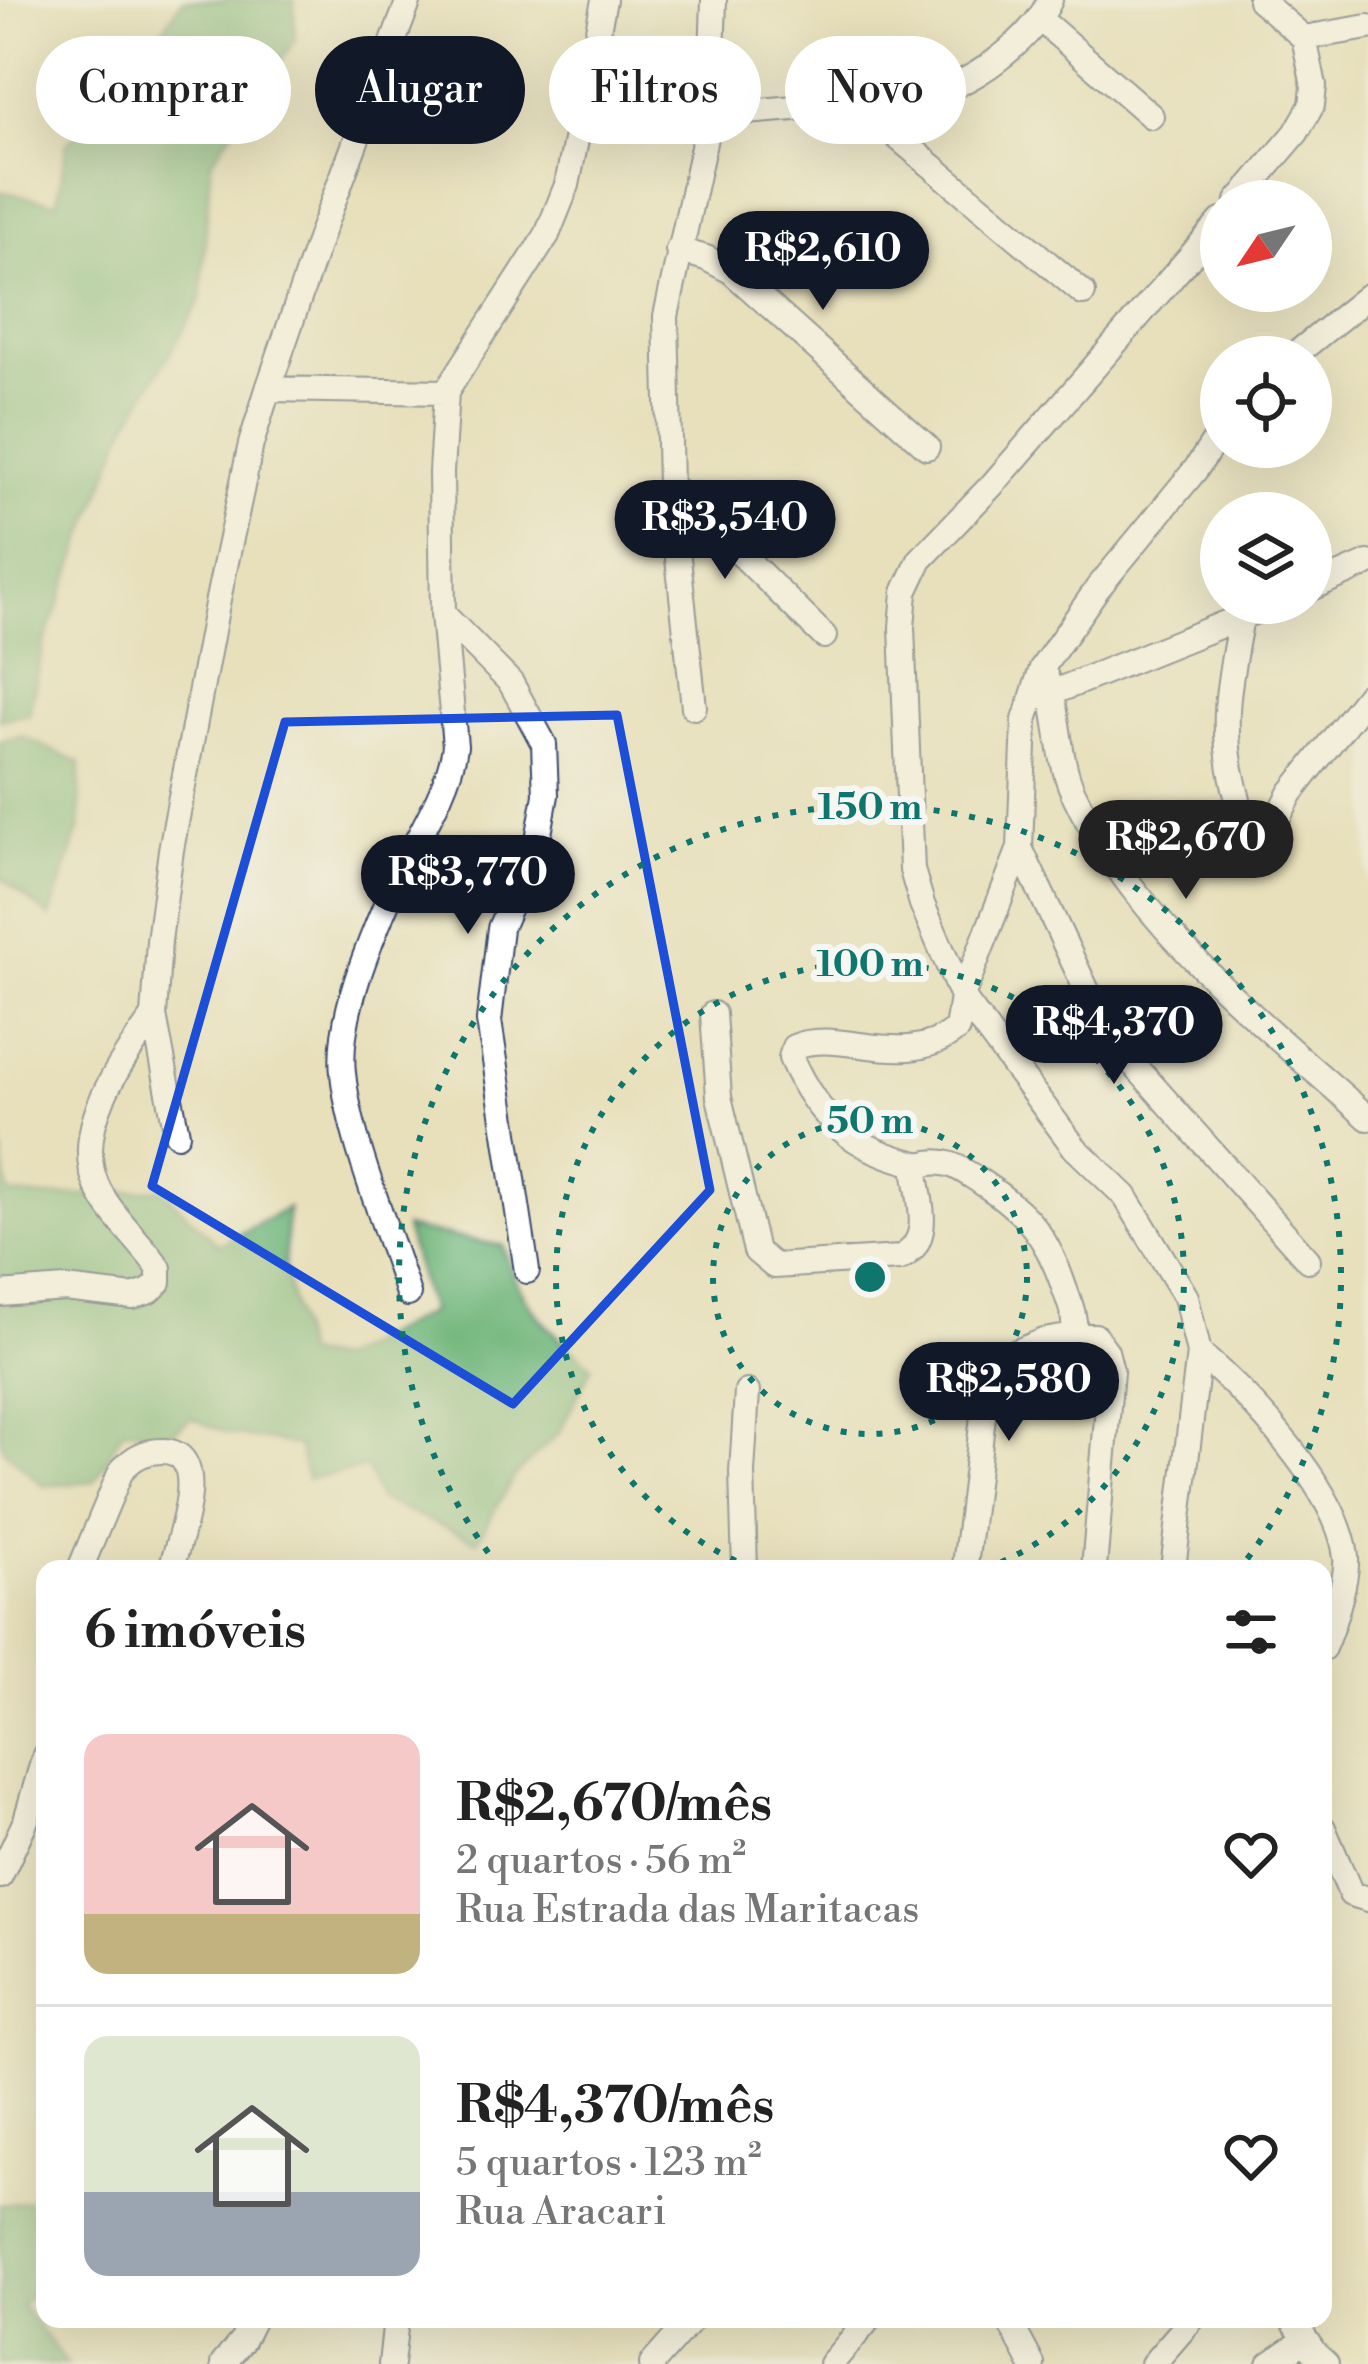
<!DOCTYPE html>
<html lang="pt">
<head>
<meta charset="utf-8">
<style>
	:root { --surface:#fff; --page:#f6f6f6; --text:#222; --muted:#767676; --line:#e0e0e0; --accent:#111827 }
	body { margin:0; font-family:"Libre Bodoni",serif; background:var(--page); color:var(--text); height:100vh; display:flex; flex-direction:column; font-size:45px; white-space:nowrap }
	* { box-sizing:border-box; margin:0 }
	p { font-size:39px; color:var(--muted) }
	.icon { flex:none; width:66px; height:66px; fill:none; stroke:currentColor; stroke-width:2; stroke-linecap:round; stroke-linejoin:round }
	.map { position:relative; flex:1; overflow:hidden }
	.side { position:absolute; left:36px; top:1560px; width:1296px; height:768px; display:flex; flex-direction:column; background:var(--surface); border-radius:24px; box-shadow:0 12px 48px #0002 }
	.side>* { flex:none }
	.banner { position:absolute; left:36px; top:36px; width:1296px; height:108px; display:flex; gap:24px }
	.needle { width:78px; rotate:235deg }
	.buttons { position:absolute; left:1200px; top:180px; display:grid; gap:24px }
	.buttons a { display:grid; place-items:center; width:132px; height:132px; border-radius:50%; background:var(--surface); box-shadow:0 12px 48px #0002; font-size:60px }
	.price { position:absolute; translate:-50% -102px; padding:0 27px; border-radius:42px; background:var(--accent); color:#fff; font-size:39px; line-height:78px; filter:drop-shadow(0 3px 6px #0008) }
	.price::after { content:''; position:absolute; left:50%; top:72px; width:36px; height:27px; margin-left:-18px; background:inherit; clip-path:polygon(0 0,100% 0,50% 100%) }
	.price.current { background:#222; color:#fff }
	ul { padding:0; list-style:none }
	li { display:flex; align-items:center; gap:36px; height:300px; padding:0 48px }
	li+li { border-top:3px solid var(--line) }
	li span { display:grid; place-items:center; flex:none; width:336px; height:240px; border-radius:24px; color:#555 }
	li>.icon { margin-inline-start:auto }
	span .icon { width:144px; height:144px; fill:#fffc; stroke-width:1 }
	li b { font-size:51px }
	h2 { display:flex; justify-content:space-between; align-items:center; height:144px; padding:0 48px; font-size:51px }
	.tag { padding:0 42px; border-radius:54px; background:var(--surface); box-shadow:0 12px 48px #0002; font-size:42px; line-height:108px }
	.tag.current { background:var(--accent); color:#fff }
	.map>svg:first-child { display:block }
</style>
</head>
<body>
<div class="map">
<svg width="1368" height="2364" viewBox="0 0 1368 2364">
	<rect width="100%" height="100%" fill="#f6f6f2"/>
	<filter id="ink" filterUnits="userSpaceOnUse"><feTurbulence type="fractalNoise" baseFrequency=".00833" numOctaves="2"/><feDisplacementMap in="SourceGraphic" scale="24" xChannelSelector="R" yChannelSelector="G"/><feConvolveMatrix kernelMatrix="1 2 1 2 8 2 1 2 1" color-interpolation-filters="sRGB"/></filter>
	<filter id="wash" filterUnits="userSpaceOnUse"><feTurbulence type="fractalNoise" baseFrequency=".004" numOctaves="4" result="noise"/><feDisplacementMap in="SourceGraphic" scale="48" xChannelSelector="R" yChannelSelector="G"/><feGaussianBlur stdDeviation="2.7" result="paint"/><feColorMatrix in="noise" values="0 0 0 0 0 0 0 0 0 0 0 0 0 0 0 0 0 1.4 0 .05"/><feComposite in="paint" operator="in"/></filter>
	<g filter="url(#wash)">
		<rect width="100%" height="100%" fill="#e8e0bb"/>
		<path fill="#71b67a" stroke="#46726c" stroke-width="3" d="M 182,0 L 294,0 L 295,40 L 211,162 L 201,300 L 126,427 L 44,644 L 29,714 L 0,720 L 0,191 L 57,203 L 67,143 L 125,89 Z
			M 22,736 L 80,763 L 80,827 L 50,917 L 0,877 L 0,740 Z
			M 0,1137 L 9,1194 L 47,1197 L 161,1189 L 219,1245 L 288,1208 L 284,1266 L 304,1354 L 337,1360 L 430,1312 L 405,1228 L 503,1246 C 522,1308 544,1325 592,1366 L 559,1433 L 515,1475 L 477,1541 L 379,1500 L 367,1468 L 307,1479 L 298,1446 L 227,1433 L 191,1418 L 171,1434 L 124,1429 L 94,1482 L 43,1486 L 3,1448 L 0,1435 Z
			M 45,2199 L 45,2279 L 21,2305 L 67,2364 L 0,2364 L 0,2205 Z"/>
	</g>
	<g filter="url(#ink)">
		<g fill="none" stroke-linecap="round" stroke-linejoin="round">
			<g stroke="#3a4a6c" stroke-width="28">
				<path id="minor" d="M 1041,20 L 1151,116
					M 1304,38 L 1368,27
					M 857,103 C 885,100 915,99 942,90 C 982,77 1033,37 1050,0
					M 710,115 L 857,103 L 1083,293
					M 1238,201 L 1296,133 L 1312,105 L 1314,86 L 1304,38 L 1260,0
					M 678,250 L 706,258 L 731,271 L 927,447
					M 1292,357 L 1368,296
					M 268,389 L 446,392
					M 670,484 L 824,636
					M 1311,588 L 1368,563
					M 443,614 L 511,683 L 544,744 L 546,795 L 538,840 L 500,928 L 489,1021 L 527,1271
					M 1241,618 C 1229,681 1219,725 1235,788 C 1240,807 1243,826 1254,842 L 1267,838 L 1291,793 L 1368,695
					M 1042,668 C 1061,707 1055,752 1073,792 C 1134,923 1263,1024 1368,1118
					M 1054,692 L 1276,603
					M 694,707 L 670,484 L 666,316 L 710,115 L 714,0
					M 1020,848 L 1089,995 L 1119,1048 L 1308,1260
					M 713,1014 L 719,1097 L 756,1251 L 774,1266 L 900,1258 C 933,1241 920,1205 916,1174 L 921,1165 C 946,1157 960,1168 981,1182 C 1029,1214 1047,1236 1065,1290 C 1071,1306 1076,1319 1074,1336 L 1095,1336 L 1106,1351 L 1111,1371 L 1094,1569
					M 177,1134 L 154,1016 L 159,941 L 171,850 L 217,604 L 251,444 L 268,389 L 322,231 L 409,0
					M 921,1165 C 854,1150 818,1120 791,1058 L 794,1047 C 839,1027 905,1072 957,1029 L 962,997 L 1020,848 L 1025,720 L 1042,668 L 1097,589 L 1196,469 L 1221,431
					M 0,1294 L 65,1289 L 133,1297 L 150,1291 L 159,1282 L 159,1268 C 140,1241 111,1216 97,1186 C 71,1128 122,1060 154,1016
					M 408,1294 C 387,1227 350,1142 343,1073 C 337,1017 371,939 393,888 C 412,845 449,792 455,746 L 443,614 L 441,472 L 446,392 L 547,235 L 567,185 L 604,0
					M 1199,1353 C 1248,1393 1339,1491 1346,1557 C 1348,1578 1332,1628 1323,1648
					M 965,1566 L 989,1367 L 992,1362 L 1044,1341 L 1074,1336
					M 80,1569 L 121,1471 C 133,1457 145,1451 163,1451 C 213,1452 178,1540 171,1569
					M 745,1569 L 742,1472 L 747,1392
					M 1173,1569 L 1199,1353 L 1186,1297 L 1125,1196 L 1075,1148 L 962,997 L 922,904 L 912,870 L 902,627 L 905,592 L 920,560 L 993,484 L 1221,221
					M 1323,1828 L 1351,1894 L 1368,1899
					M 0,1876 L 26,1820 L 45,1755
					M 1008,2319 L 1032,2364
					M 1292,2319 L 1315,2354 L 1326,2364
					M 223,2364 L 242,2341 L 253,2319
					M 391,2364 L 396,2319
					M 652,2364 L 692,2319
					M 831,2364 L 869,2319
					M 1153,2364 L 1192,2319
					M 1270,2364 L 1305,2340"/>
			</g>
			<use href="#minor" stroke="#fff" stroke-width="24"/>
		</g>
	</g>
	<path d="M0 0H1368V2364H0ZM 617,715 L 710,1190 L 513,1404 L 152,1186 L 285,722 Z" fill="#e8e0bb" fill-opacity=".55" fill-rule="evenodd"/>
	<path fill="none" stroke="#1d4ed8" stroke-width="9" stroke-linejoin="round" d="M 617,715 L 710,1190 L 513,1404 L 152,1186 L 285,722 Z"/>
	<g fill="none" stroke="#0f766e" stroke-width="6" stroke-dasharray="6 12">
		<circle cx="870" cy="1277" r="157"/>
		<path d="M752 1568A314 314 0 1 1 988 1568"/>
		<path d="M499 1567A471 471 0 1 1 1241 1567"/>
	</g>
	<circle cx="870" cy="1277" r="18" fill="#0f766e" stroke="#f6f6f2" stroke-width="6"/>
	<g font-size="36" text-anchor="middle" font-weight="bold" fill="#0f766e" stroke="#f6f6f2" stroke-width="12" stroke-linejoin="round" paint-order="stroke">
		<text x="870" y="819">150 m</text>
		<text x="870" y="976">100 m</text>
		<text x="870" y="1133">50 m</text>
	</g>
</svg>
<div class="buttons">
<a><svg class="needle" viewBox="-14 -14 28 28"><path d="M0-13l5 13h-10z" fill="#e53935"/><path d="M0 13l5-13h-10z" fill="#767676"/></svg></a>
<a><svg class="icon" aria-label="locate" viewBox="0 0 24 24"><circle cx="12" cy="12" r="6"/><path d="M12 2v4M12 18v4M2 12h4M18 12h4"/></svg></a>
<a><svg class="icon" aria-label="layers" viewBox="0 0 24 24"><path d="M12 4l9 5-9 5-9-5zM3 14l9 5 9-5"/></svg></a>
</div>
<b class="price" style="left:823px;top:313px">R$2,610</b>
<b class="price" style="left:725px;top:582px">R$3,540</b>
<b class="price current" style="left:1186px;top:902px">R$2,670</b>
<b class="price" style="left:468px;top:937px">R$3,770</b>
<b class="price" style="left:1114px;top:1087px">R$4,370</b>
<b class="price" style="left:1009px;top:1444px">R$2,580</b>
<div class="banner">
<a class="tag">Comprar</a>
<a class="tag current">Alugar</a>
<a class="tag">Filtros</a>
<a class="tag">Novo</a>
</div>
<section class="side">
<h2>6 imóveis<svg class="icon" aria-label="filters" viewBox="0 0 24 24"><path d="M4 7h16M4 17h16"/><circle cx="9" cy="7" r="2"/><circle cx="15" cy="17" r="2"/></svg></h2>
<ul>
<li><span style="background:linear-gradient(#f6c9c9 75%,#c2b280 0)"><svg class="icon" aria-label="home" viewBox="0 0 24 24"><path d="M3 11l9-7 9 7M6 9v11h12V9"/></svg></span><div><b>R$2,670/mês</b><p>2 quartos · 56 m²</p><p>Rua Estrada das Maritacas</p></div><svg class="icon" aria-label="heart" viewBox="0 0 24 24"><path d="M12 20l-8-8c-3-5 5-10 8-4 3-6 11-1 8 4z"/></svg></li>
<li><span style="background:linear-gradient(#dfe7d0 65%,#9aa5b1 0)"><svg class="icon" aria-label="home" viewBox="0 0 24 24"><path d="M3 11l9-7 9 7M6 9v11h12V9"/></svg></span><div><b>R$4,370/mês</b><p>5 quartos · 123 m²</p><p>Rua Aracari</p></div><svg class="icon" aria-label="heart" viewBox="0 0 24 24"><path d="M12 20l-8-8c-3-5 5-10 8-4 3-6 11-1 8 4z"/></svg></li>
</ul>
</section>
</div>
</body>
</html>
